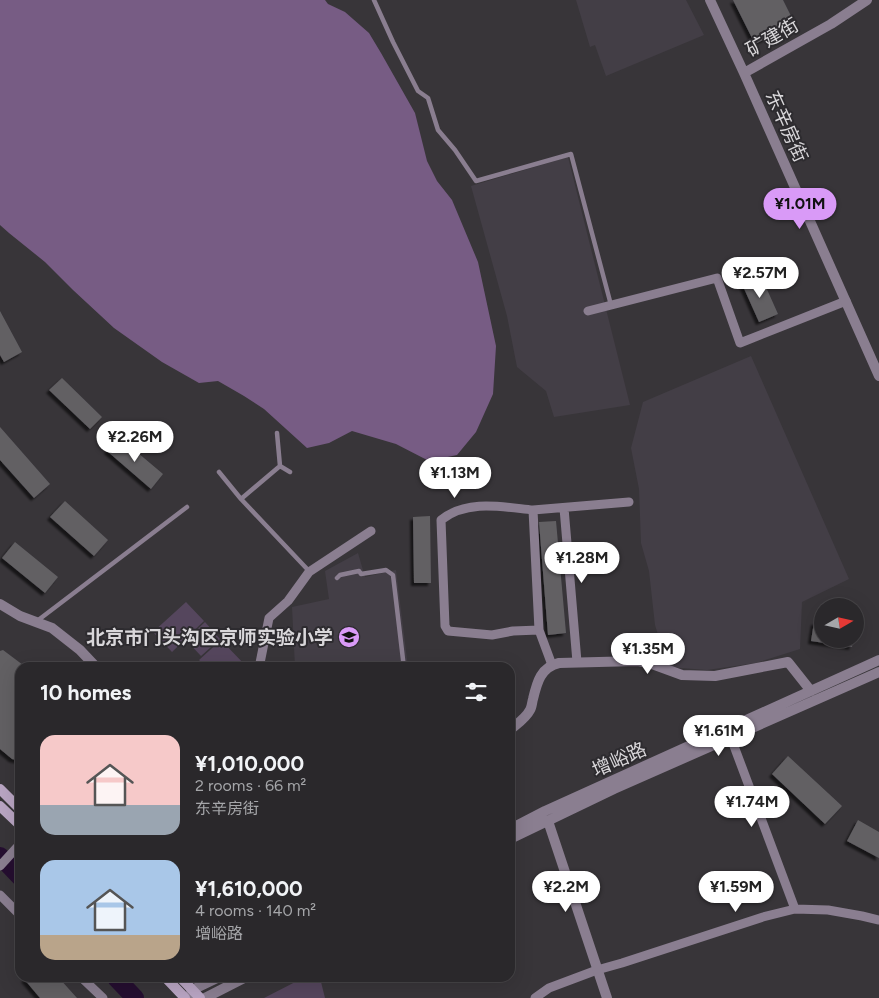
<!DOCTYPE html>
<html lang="en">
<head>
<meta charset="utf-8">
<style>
	:root { --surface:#2a282b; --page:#363437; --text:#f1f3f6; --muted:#a5a6a9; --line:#464447; --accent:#d99af7 }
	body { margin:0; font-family:Figtree,"Noto Sans SC",sans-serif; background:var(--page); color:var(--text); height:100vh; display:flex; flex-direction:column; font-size:19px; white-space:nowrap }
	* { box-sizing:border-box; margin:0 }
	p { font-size:16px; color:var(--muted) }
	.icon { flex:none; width:28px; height:28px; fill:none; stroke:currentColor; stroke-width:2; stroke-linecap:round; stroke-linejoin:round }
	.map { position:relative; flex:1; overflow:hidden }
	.panel { position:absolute; left:15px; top:662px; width:500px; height:320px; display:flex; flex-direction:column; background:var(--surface); border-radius:15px; box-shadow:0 5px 20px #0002,0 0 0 1px var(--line) }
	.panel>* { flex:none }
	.needle { width:32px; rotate:81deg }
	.fabs { position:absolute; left:814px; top:598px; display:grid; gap:10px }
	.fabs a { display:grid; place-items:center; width:50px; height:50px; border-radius:50%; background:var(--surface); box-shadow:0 5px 20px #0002,0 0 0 1px var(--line); font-size:25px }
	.price { position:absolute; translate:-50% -42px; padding:0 11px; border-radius:18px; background:#fff; color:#222; font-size:16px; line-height:32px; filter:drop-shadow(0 1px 2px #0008) }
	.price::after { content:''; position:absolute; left:50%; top:30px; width:15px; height:11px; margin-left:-8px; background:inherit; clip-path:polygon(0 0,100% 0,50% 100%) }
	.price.active { background:var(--accent); color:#111 }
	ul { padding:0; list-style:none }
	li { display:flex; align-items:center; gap:15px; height:125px; padding:0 25px }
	li span { display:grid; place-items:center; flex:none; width:140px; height:100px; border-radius:15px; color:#555 }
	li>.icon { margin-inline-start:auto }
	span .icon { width:60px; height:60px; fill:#fffc; stroke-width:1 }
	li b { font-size:21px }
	h2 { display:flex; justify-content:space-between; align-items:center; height:60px; padding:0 25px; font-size:21px }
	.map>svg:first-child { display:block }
</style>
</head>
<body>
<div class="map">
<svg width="879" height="998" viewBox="0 0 879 998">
	<defs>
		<filter id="shadow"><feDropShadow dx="-3" dy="3" stdDeviation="1" flood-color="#0009"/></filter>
	</defs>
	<rect width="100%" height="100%" fill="#383539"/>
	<path fill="#433e46" d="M 576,0 L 686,0 L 704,35 L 606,76 L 595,45 L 590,47 Z
		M 568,157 L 630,405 L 554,417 L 546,391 L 517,367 L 507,316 L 471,186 Z
		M 751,356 L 849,579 L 802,602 L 800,649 L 756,663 L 707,670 L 668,667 L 655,625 L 649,571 L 641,543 L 639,489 L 631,448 L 643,402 Z
		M 358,553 L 365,577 L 396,570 L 408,667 L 295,667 L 292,607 L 329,599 L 325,571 Z"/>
	<path fill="#55465d" d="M 186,602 L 204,621 L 172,652 L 153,632 Z
		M 205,622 L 220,639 L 201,656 L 186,640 Z
		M 221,640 L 247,667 L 206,667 L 199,660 Z
		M 303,978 L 320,978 L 325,998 L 264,998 Z"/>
	<path fill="#775c84" d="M 0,0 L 325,0 L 328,4 L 345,12 L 369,33 L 381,53 L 415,113 L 427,161 L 437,181 L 452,200 L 478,262 L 496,346 L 493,394 L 476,432 L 457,455 L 429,461 L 396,444 L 352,431 L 329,443 L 307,448 L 264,409 L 244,396 L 218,381 L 199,383 L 162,362 L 114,328 L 73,290 L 45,262 L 9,233 L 0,225 Z"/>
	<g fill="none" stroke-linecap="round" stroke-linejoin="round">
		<path stroke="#250e30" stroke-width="18" d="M 0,856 L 20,877
			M 116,978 L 135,998"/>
	</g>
	<path fill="#626064" filter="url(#shadow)" d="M 733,0 L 783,0 L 795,24 L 755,44 Z
		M 761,276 L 778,314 L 759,322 L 742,284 Z
		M 0,311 L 22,352 L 4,362 L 0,355 Z
		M 62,378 L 102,417 L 90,429 L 49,390 Z
		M 0,427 L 50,484 L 34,498 L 0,460 Z
		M 119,437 L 163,474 L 151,489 L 107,451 Z
		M 65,501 L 108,540 L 94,556 L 50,517 Z
		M 430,516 L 431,583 L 414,583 L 413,517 Z
		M 556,521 L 566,633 L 548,635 L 539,522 Z
		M 15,542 L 58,577 L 45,593 L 2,558 Z
		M 814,622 L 822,623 L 822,639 L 853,639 L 852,647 L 811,641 Z
		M 3,650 L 27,668 L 20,668 L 20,761 L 12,759 L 0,749 L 0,651 Z
		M 788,756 L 842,806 L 825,824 L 772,774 Z
		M 858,820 L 879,832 L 879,858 L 847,841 Z
		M 26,978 L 59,978 L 77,998 L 40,998 L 24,979 Z"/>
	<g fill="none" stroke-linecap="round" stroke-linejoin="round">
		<path stroke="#8a7e90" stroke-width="4.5" d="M 374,0 L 393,42 L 418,91 L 428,98 L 438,130 L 455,150 L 476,181 L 571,154 L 611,305
			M 277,433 L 280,466
			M 219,472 L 241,499 L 309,571
			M 241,499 L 280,466 L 290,472
			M 337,578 L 340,575 L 359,571 L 361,574 L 386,570 L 393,575 L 404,668
			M 37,621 L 187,507"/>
		<path stroke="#8a7e90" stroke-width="9" d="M 588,311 L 717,278 L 740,343 L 846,301
			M 564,508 L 577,662
			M 533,510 L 629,502
			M 539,630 L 513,631 L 492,635 L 448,631 L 445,626 L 441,520 C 467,499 503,507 533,510 L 539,630 L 552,665
			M 259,668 L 269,618 L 288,601 L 309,572 L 371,531
			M 731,738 L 795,909
			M 0,866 L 20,844
			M 0,895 L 20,915
			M 82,978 L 103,998
			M 535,998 L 549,988 L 597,970 L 622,963 L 763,917 L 795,909 L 828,910 L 862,916 L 879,920"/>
		<path stroke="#8a7e90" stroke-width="10" d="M 710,0 L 744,73 L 879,376
			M 744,73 L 831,24 L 867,0
			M 0,604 L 20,616 L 52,628 L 80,650 L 97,668
			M 510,730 C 517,724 526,718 530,710 C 532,707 532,702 533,699 C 537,682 541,667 559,663 L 638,661 L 652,664 L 682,675 L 715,676 L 788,662 L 811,691
			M 548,821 L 607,998
			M 510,829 L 545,811 L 879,660
			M 510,839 L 614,789 L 879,672
			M 190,996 L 192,990 L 217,978
			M 205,998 L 244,978"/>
		<path stroke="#b9a5c3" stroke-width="10" d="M 0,789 L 20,809
			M 0,806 L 20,825
			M 166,978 L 185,998
			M 181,978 L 200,998"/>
	</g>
	<defs>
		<g id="school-disc" transform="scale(1.125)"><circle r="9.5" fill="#d99af7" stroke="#2d2b2f"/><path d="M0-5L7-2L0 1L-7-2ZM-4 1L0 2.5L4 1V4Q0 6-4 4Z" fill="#111"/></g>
	</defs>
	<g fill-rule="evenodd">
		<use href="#school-disc" x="349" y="637"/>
	</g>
	<g text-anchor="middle" stroke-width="4" stroke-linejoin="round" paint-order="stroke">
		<g font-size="19" fill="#d9d7da" stroke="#2d2b2f">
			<text transform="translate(772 37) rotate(-30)" y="7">矿建街</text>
			<text transform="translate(787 126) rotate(66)" y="7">东辛房街</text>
			<text transform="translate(619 759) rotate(-24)" y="7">增峪路</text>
		</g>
		<g font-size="19" font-weight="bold" fill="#d9d7da" stroke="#2d2b2f" text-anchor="end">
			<text x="333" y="644">北京市门头沟区京师实验小学</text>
		</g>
	</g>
</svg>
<div class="fabs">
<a><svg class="needle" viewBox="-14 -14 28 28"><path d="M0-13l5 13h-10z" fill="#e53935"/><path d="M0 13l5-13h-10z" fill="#a5a6a9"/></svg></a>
</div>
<b class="price active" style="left:800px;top:230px">¥1.01M</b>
<b class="price" style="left:760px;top:299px">¥2.57M</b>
<b class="price" style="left:135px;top:463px">¥2.26M</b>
<b class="price" style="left:455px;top:499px">¥1.13M</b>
<b class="price" style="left:582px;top:584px">¥1.28M</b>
<b class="price" style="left:648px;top:675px">¥1.35M</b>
<b class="price" style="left:719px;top:757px">¥1.61M</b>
<b class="price" style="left:752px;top:828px">¥1.74M</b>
<b class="price" style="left:566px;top:913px">¥2.2M</b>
<b class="price" style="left:736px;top:913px">¥1.59M</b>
<section class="panel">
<h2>10 homes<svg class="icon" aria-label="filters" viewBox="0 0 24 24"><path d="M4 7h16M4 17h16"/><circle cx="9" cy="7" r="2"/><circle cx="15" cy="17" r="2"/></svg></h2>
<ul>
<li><span style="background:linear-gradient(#f6c9c9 70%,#9aa5b1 0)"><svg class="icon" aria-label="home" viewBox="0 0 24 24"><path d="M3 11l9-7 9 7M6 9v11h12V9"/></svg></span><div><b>¥1,010,000</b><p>2 rooms · 66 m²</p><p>东辛房街</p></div></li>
<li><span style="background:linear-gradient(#a9c7e8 75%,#b9a48a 0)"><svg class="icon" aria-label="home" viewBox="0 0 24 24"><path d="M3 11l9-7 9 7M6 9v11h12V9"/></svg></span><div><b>¥1,610,000</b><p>4 rooms · 140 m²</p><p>增峪路</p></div></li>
</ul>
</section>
</div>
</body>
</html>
